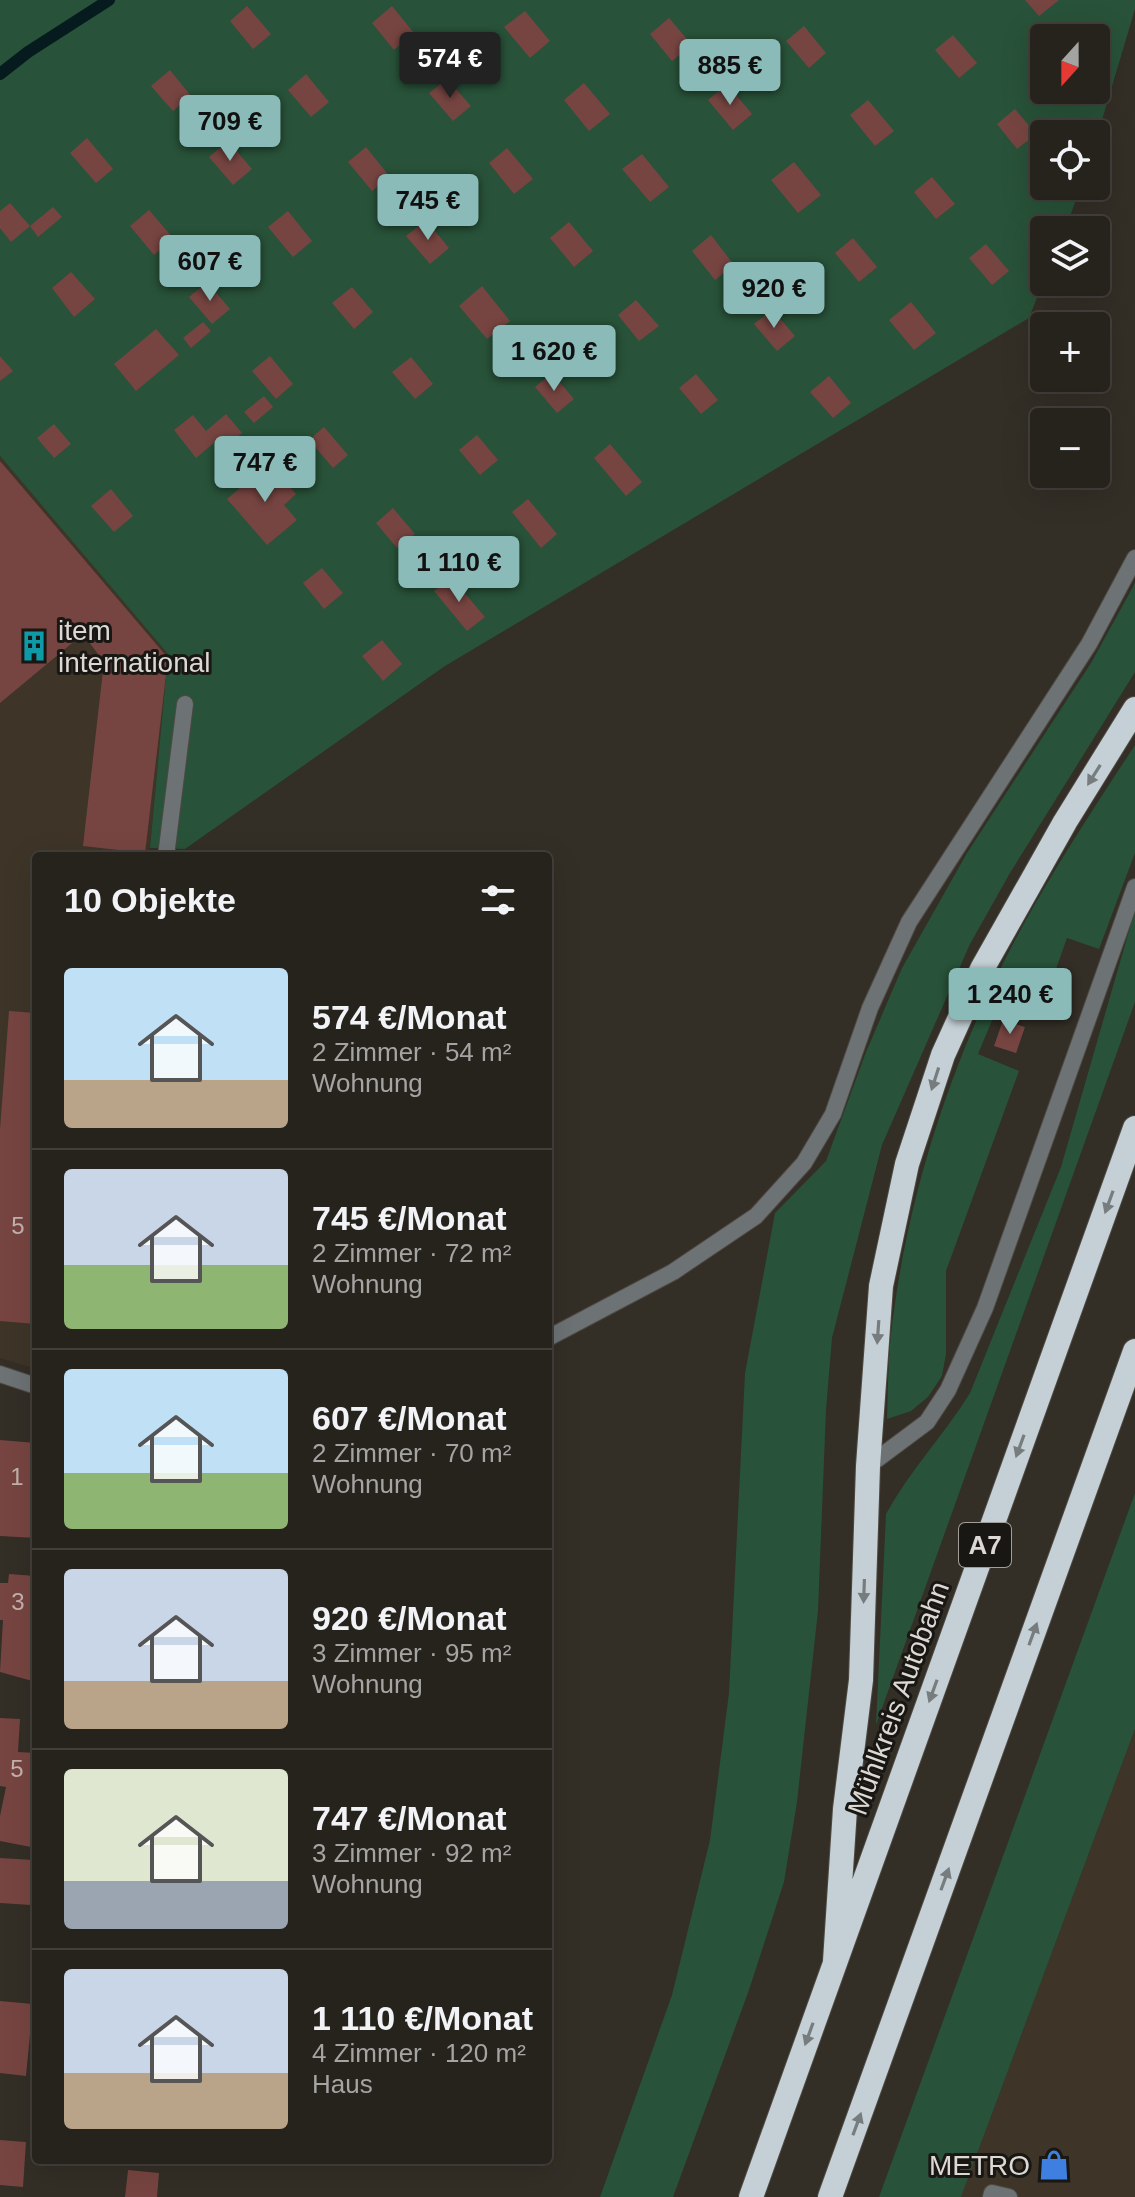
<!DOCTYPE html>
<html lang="de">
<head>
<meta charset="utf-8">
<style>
	:root { --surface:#26221c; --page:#322f29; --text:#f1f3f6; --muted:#a4a4a3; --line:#423f3b; --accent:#8bbbb9 }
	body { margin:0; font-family:Arial,sans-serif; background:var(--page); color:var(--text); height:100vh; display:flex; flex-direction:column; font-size:30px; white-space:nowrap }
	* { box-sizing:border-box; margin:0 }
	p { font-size:26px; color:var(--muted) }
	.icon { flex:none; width:44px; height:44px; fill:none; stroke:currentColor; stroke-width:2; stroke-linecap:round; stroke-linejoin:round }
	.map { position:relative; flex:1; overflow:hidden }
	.side { position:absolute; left:32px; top:852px; width:520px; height:1312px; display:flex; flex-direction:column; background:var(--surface); border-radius:8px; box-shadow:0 8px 32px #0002,0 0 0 2px var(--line) }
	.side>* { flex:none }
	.needle { width:52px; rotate:201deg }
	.fabs { position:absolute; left:1030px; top:24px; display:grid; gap:16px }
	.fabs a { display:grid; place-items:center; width:80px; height:80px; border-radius:8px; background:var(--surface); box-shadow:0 8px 32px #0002,0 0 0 2px var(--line); font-size:40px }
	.price { position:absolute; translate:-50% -68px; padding:0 18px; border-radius:8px; background:var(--accent); color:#111; font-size:26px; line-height:52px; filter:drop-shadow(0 2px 4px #0008) }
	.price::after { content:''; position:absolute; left:50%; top:48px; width:24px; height:18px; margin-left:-12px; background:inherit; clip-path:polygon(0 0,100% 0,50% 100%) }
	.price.selected { background:#222; color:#fff }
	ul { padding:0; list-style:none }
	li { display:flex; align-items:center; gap:24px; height:200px; padding:0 32px }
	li+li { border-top:2px solid var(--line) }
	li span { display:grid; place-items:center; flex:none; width:224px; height:160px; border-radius:8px; color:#555 }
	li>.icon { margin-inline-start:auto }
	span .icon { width:96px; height:96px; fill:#fffc; stroke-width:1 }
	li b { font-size:34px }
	h2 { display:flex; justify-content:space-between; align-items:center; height:96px; padding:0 32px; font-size:34px }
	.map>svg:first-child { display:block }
</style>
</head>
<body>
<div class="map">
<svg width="1135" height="2197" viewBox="0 0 1135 2197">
	<rect width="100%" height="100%" fill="#332e26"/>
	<path fill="#3e3528" d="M 0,456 L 168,654 L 149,856 L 36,856 L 36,1369 L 0,1358 Z
		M 1135,1729 L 1135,2197 L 961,2197 L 996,2103 Z"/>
	<path fill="#285239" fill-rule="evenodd" d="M 0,0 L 1135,0 L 1135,9 L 1096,140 L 1096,134 L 1044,134 L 1044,186 L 1081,186 L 1065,230 L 1044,230 L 1044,280 L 1029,318 L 445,666 L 185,849 L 150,848 L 168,654 L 0,456 ZM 1044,38 L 1096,38 L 1096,90 L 1044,90 Z
		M 1135,583 L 1135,672 L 1010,873 L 970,944 L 882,1145 L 832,1338 L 826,1410 L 818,1611 L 797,1802 L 784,1882 L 749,1990 L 673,2197 L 600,2197 L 672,1995 L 710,1840 L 729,1693 L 745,1373 L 775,1213 L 826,1161 L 866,1052 L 902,968 L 967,853 L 1091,663 Z
		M 1135,745 L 1135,853 L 1099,949 L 1067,938 L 1039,1017 L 999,1004 L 978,1054 L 1019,1071 L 946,1271 L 946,1354 L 942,1376 L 928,1397 L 911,1411 L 887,1419 C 888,1390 888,1362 891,1334 C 908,1184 960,1034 1035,904 C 1066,850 1101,797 1135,745 Z
		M 1135,910 L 1135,1002 L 876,1725 L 886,1514 C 910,1470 944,1435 970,1393 L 1061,1167 Z
		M 1135,1493 L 1135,1729 L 961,2197 L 879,2197 Z"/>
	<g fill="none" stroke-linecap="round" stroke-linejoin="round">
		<path stroke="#061b1d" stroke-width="12" d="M 0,74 L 28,52 L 109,0"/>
	</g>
	<path fill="#774541" d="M 1025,0 L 1059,0 L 1039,16 Z
		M 247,6 L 271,34 L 253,49 L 230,21 Z
		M 392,6 L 414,33 L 394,50 L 372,23 Z
		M 525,11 L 550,41 L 530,58 L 504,27 Z
		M 669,18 L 692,45 L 672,61 L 650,34 Z
		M 804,26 L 826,53 L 809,68 L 786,41 Z
		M 953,35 L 977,63 L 959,78 L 935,50 Z
		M 170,70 L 191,96 L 173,111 L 151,86 Z
		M 306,74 L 329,102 L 311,117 L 288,90 Z
		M 447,79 L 471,106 L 453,121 L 429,93 Z
		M 584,83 L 610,114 L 589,131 L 564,100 Z
		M 727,84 L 752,114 L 733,130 L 708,100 Z
		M 868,100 L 894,131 L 875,146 L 850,115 Z
		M 1015,109 L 1036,134 L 1017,149 L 997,124 Z
		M 87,138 L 113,169 L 96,183 L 70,153 Z
		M 228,141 L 252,169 L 233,185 L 209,157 Z
		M 366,147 L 390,177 L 372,191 L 348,162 Z
		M 507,148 L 533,179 L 514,194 L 489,163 Z
		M 642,154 L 669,187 L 650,202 L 622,169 Z
		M 794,162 L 821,195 L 798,213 L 771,180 Z
		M 932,177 L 955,204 L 936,219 L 914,192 Z
		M 10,203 L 30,226 L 11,242 L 0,228 L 0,211 Z
		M 53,207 L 62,217 L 38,237 L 30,226 Z
		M 149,210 L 173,238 L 154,255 L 130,226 Z
		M 288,211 L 312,241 L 293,257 L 268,227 Z
		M 426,220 L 449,248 L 430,264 L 406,236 Z
		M 569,222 L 593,251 L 574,267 L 550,238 Z
		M 711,235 L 734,265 L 715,280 L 692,251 Z
		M 853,238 L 877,267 L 859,282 L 835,253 Z
		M 986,244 L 1009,271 L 992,285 L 969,258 Z
		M 71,272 L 95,299 L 74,317 L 52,288 Z
		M 207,282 L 230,309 L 212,324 L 189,297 Z
		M 482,286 L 510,321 L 487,339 L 459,306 Z
		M 352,287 L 373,312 L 354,329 L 332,303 Z
		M 636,300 L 659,326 L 639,341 L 618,315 Z
		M 911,302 L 936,333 L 914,350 L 889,320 Z
		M 772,309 L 795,336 L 777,351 L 754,324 Z
		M 203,322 L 211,331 L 191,348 L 183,338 Z
		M 156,329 L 179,355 L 136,391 L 114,364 Z
		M 0,356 L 13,371 L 0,381 Z
		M 270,356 L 293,384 L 276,399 L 252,371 Z
		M 411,357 L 433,384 L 415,399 L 392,372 Z
		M 552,373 L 574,399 L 557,413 L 535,387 Z
		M 696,374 L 718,400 L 701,414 L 679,388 Z
		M 829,376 L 851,403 L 833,418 L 810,392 Z
		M 264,396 L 273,407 L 254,423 L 244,412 Z
		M 226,414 L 242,433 L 222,450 L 215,442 L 196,458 L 174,430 L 193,415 L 206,431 Z
		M 54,424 L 71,444 L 54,458 L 37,438 Z
		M 324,427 L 348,455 L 333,468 L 309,440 Z
		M 477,435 L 498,460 L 480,475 L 459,450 Z
		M 610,444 L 642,482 L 626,496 L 594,458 Z
		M 0,461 L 168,658 L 145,853 L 83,846 L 104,662 L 83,634 L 0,703 Z
		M 269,463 L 296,494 L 284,505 L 297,520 L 267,545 L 227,499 Z
		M 111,489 L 133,516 L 114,532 L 91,506 Z
		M 528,499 L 557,534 L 541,548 L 512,512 Z
		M 393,508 L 415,534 L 397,548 L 376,523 Z
		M 322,568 L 343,593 L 324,609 L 303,583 Z
		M 451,577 L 485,617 L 467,631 L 434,591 Z
		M 382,640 L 402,664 L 383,681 L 362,656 Z
		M 9,1011 L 36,1013 L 36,1324 L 0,1321 L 0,1130 Z
		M 1003,1020 L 1025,1027 L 1016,1053 L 994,1046 Z
		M 0,1440 L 36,1443 L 31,1512 L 36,1512 L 36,1538 L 0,1536 Z
		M 9,1574 L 36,1576 L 36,1682 L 0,1672 L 3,1620 L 0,1620 L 0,1583 L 8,1583 Z
		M 0,1718 L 20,1719 L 18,1752 L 36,1753 L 36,1848 L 0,1841 L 0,1816 L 6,1787 L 0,1786 Z
		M 0,1858 L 34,1860 L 31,1905 L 0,1903 Z
		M 0,2001 L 33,2004 L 26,2076 L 0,2073 Z
		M 0,2140 L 26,2142 L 23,2187 L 0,2185 Z
		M 128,2170 L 159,2173 L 157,2197 L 125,2197 Z"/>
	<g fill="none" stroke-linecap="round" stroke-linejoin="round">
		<g stroke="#4e4942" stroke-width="18">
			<path id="service" d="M 166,856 L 185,704
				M 548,1338 L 673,1272 L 756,1216 L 804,1163 L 833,1114 L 870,1008 L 909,922 L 1089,644 L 1135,558
				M 868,1466 L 927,1422 L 948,1390 L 985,1308 L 1135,887
				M 991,2197 L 992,2193 L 1009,2197"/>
		</g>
		<g stroke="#4e4942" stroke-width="18">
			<path id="minor" d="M 0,1374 L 36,1386"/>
		</g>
		<g stroke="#4e4942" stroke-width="26">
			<path id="motorway" d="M 835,1961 L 845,1809 L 861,1680 L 868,1466 L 881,1286 L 907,1164 L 943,1055 L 982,969 L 1065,822 L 1135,709
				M 751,2197 L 1135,1128
				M 830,2197 L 1135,1351"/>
		</g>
		<use href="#service" stroke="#6d7274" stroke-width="16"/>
		<use href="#minor" stroke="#6d7274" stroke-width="16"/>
		<use href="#motorway" stroke="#c4d0d5" stroke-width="24"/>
	</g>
	<defs><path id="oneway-solid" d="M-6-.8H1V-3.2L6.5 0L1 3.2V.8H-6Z" transform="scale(2)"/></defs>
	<g fill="#777d7e">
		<use href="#oneway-solid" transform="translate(1094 775) rotate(122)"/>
		<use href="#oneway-solid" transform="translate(935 1079) rotate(108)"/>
		<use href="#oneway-solid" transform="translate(1109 1202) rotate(110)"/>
		<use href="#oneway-solid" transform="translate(878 1332) rotate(94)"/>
		<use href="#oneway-solid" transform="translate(1020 1446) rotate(110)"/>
		<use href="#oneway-solid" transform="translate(864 1591) rotate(92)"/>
		<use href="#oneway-solid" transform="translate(1033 1634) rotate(-70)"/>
		<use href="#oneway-solid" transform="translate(933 1691) rotate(110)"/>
		<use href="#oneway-solid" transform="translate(945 1879) rotate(-70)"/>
		<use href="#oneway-solid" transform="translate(809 2034) rotate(110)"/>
		<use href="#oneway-solid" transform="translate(857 2124) rotate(-70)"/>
	</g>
	<defs>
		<g id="building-bare" transform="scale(2.4)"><path d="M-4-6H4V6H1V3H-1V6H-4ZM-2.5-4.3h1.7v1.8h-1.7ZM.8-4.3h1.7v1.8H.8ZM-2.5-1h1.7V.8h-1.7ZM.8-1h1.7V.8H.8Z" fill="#0f9aa8" stroke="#191713" stroke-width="2.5" paint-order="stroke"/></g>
		<g id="shop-bare" transform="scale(2.4)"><path d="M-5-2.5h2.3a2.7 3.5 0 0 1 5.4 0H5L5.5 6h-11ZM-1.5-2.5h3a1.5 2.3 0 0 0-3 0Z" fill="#3f7fe0" stroke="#191713" stroke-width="2.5" paint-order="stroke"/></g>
	</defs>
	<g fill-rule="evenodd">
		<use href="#building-bare" x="34" y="646"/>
		<use href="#shop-bare" x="1054" y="2165"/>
	</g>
	<g text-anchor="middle" stroke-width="6" stroke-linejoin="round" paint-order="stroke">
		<g font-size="24" fill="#c3b3ae">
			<text x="18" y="1234">5</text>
			<text x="17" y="1485">1</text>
			<text x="18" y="1610">3</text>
			<text x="17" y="1777">5</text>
		</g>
		<rect fill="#191713" stroke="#a29e99" stroke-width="2" x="959" y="1523" width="52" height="44" rx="6"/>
		<g font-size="26" font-weight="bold" fill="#dcd8d3">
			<text x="985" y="1554">A7</text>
		</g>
		<g font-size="28" fill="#dcd8d3" stroke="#191713" text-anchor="start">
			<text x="58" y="640">item<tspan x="58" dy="32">international</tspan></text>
			<text x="1030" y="2175" text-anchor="end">METRO</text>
		</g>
		<g font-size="28" fill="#dcd8d3" stroke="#191713">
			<text transform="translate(898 1698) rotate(-70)" y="10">Mühlkreis Autobahn</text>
		</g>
	</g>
</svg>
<div class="fabs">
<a><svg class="needle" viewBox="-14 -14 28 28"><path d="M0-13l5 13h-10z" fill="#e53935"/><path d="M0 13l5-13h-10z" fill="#a4a4a3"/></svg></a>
<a><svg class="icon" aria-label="locate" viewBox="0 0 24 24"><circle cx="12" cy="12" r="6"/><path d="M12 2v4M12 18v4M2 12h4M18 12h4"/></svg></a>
<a><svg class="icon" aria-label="layers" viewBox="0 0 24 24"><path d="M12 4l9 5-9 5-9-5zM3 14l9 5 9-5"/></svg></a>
<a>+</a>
<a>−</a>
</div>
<b class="price selected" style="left:450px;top:100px">574 €</b>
<b class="price" style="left:730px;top:107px">885 €</b>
<b class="price" style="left:230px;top:163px">709 €</b>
<b class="price" style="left:428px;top:242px">745 €</b>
<b class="price" style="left:210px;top:303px">607 €</b>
<b class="price" style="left:774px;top:330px">920 €</b>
<b class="price" style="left:554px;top:393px">1 620 €</b>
<b class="price" style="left:265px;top:504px">747 €</b>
<b class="price" style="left:459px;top:604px">1 110 €</b>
<b class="price" style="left:1010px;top:1036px">1 240 €</b>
<section class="side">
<h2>10 Objekte<svg class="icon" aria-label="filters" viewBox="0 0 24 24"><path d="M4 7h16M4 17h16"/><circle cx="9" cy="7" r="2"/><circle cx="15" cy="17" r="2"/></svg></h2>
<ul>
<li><span style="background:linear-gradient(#bfe0f5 70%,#b9a48a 0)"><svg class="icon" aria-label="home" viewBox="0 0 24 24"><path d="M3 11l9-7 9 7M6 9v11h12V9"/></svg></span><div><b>574 €/Monat</b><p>2 Zimmer · 54 m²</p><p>Wohnung</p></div></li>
<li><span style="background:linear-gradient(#c9d6e8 60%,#8fb573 0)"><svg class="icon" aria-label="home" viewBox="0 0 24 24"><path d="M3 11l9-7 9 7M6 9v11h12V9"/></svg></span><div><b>745 €/Monat</b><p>2 Zimmer · 72 m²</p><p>Wohnung</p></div></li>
<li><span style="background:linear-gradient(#bfe0f5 65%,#8fb573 0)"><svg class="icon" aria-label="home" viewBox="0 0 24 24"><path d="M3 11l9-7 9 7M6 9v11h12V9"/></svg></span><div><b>607 €/Monat</b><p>2 Zimmer · 70 m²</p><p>Wohnung</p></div></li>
<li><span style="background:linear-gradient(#c9d6e8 70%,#b9a48a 0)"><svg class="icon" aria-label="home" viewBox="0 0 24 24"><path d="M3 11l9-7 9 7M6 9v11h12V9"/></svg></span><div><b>920 €/Monat</b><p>3 Zimmer · 95 m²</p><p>Wohnung</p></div></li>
<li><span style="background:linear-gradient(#dfe7d0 70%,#9aa5b1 0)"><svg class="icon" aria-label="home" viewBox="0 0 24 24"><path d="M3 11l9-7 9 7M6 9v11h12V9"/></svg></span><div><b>747 €/Monat</b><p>3 Zimmer · 92 m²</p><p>Wohnung</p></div></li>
<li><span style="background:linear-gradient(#c9d6e8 65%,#b9a48a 0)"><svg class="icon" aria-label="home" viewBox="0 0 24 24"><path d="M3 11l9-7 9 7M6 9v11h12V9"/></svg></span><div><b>1 110 €/Monat</b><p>4 Zimmer · 120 m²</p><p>Haus</p></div></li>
</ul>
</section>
</div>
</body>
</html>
